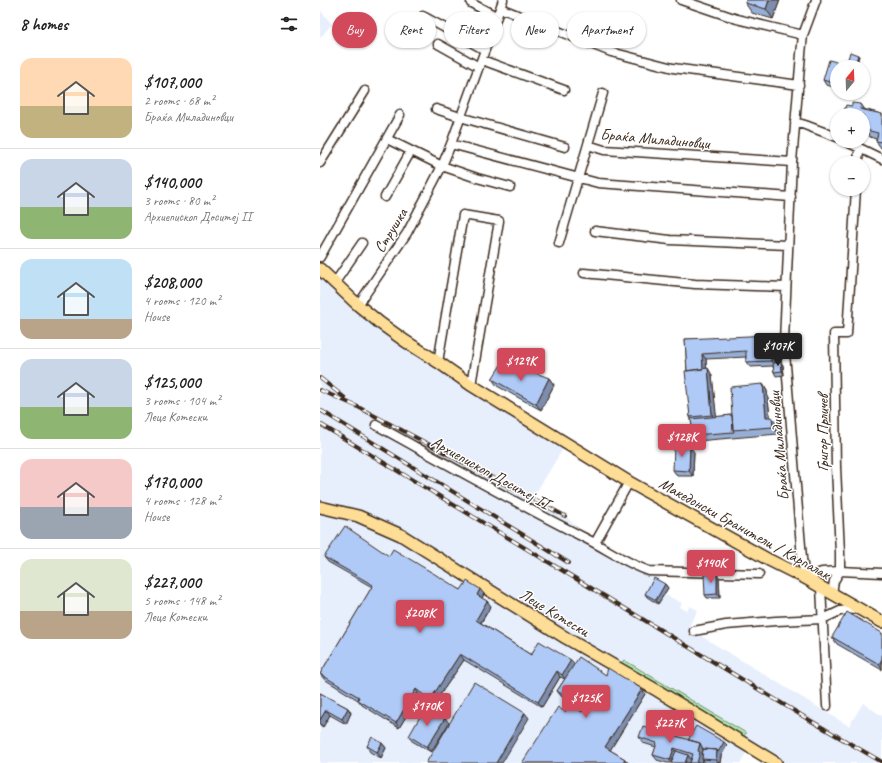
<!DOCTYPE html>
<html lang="en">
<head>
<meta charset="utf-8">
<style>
	:root { --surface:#fff; --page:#f2f2f2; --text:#222; --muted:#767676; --line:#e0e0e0; --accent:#d1495b }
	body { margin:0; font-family:Caveat,sans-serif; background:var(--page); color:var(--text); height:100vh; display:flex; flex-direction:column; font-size:15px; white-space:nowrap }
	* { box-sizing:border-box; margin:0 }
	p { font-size:13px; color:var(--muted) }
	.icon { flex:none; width:22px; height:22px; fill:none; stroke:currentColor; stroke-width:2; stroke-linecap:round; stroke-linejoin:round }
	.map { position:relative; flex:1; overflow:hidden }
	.drawer { display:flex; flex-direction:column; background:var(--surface); width:320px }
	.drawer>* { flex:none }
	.top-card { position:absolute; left:12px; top:12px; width:380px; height:36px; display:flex; gap:8px }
	.needle { width:26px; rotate:19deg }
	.buttons { position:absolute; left:510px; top:60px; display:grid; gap:8px }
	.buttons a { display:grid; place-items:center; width:40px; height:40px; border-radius:50%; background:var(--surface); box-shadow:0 1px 3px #0004; font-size:20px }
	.price { position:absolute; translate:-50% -34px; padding:0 9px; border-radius:4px; background:var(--accent); color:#fff; font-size:13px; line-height:26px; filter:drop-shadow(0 1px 2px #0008) }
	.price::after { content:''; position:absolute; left:50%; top:24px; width:12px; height:9px; margin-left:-6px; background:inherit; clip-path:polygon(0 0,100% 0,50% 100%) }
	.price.current { background:#222; color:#fff }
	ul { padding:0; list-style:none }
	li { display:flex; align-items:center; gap:12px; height:100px; padding:0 20px }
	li+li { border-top:1px solid var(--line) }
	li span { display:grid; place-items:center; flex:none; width:112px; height:80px; border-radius:12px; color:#555 }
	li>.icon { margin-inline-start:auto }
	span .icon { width:48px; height:48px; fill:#fffc; stroke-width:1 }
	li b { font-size:17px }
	h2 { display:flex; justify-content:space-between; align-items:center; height:48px; padding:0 20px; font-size:17px }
	.pill { padding:0 14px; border-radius:18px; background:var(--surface); box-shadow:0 1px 3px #0004; font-size:14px; line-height:36px }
	.pill.current { background:var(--accent); color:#fff }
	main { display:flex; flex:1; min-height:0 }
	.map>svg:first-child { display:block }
</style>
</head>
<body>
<main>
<section class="drawer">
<h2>8 homes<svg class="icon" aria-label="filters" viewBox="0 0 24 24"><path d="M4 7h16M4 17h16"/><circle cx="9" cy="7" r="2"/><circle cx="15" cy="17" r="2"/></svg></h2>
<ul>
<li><span style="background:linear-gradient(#ffd9b3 60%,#c2b280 0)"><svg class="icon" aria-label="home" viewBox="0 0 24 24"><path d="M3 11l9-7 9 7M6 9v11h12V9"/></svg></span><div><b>$107,000</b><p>2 rooms · 68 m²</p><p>Браќа Миладиновци</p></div></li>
<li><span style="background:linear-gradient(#c9d6e8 60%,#8fb573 0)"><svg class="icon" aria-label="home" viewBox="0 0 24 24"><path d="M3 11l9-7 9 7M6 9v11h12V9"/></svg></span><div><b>$140,000</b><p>3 rooms · 80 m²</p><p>Архиепископ Доситеј II</p></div></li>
<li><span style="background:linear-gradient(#bfe0f5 75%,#b9a48a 0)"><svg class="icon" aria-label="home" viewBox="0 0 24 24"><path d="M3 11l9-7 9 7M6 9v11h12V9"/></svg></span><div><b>$208,000</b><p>4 rooms · 120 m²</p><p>House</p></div></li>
<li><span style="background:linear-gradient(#c9d6e8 60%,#8fb573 0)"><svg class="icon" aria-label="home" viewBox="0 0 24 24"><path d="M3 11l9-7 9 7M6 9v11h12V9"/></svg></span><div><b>$125,000</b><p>3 rooms · 104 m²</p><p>Леце Котески</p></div></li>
<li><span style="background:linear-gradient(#f6c9c9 60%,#9aa5b1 0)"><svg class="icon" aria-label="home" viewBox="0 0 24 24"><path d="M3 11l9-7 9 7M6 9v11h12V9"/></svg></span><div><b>$170,000</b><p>4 rooms · 128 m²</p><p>House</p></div></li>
<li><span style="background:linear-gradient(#dfe7d0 65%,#b9a48a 0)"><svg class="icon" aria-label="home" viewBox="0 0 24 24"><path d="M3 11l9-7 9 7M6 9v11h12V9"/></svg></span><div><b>$227,000</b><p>5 rooms · 148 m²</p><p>Леце Котески</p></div></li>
</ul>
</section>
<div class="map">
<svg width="562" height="763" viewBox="0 0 562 763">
	<rect width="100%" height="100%" fill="#fff"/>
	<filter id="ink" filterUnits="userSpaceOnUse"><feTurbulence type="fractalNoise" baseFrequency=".025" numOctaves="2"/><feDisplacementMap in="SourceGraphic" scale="8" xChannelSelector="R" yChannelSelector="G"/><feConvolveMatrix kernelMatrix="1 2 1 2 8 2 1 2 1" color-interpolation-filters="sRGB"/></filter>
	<g filter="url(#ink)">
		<path fill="#e7effd" d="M 0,10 L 12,24 L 0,38 Z
			M 0,269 L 38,305 L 246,444 L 212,499 L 245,516 L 275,543 L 340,577 L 328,598 L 338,604 L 344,594 L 362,603 L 360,607 L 367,611 L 370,606 L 378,610 L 368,628 L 529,726 L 543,703 L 562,716 L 562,763 L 456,763 L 429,746 L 421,763 L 0,763 Z"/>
		<path fill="#aeecb2" stroke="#748b68" d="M 304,660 L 426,733 L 420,741 L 297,667 Z"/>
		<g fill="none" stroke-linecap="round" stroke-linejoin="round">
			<g stroke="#3b2a1e" stroke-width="11">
				<path id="minor" d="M 361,0 L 417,19 L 483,35
					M 496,0 L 483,35 L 481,54 L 472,162 L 464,341 L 482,558 L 485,578 L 502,572 L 520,571 L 562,573
					M 151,3 L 176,16
					M 180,8 L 291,52 L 353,68 L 479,85
					M 103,16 L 165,50
					M 118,44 L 159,67
					M 162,60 L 244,90
					M 116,109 L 140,117 L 245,147
					M 475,122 L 485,125 L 517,137
					M 67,139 L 122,166 L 157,178 L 190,187
					M 525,141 L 562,159
					M 131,144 L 278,183 L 471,197
					M 268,145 L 284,150 L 472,162
					M 0,163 L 45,91
					M 538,163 L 539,148
					M 65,197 L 91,151
					M 275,231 L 350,240 L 468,245
					M 239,243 L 283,93
					M 0,257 L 80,115
					M 264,273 L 375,284 L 466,287
					M 14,284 L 42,243
					M 38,305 L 87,233 L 122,166 L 131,144 L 183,0
					M 118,362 L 143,215 L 179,221 L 151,385
					M 56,425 C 125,463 194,502 265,538 C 287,549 306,563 329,571 L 439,574
					M 275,543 L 309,482
					M 501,587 L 507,706
					M 512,594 L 514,581 L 520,571 L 520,553 L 516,467 L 514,334 L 527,334 L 536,189
					M 374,631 L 406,625 L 456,621 L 503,619 L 520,611 L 538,609"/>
			</g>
			<g stroke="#3b2a1e" stroke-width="14">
				<path id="major" d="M 0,269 L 38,305 L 60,323 L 85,341 L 118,362 L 151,385 L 309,482 L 449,560 L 485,578 L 562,622
					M 0,507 L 38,516 L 81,535 L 246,638 L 338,691 L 456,763"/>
			</g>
			<use href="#minor" stroke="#fff" stroke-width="8"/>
			<use href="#major" stroke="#fedd96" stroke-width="11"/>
			<g stroke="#3b2a1e" stroke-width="4">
				<path id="rail" d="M 0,378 L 25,398
					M 0,390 L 36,406 L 245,516
					M 0,410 L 249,563
					M 0,424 L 486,718 L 562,762"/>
			</g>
			<use href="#rail" stroke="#fff" stroke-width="2.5" stroke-dasharray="8" stroke-linecap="butt"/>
		</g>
		<path fill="#97aed4" stroke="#3b2a1e" d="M 426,0 L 460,0 L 453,19 L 432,13 L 425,3 Z
			M 538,55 L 539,56 L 537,63 L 529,60 L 528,59 Z
			M 517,67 L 517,82 L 515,82 L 514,87 L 506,85 L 503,80 Z
			M 532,106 L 562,114 L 562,148 L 561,148 L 556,141 L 556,139 L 550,137 L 546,130 L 543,129 L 543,115 Z
			M 365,339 L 454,340 L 455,362 L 463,365 L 464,375 L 456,376 L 454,372 L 453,366 L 430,367 L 426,362 L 426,357 L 386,359 L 386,369 L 392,375 L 396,417 L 412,415 L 443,384 L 447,391 L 450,417 L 457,424 L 458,434 L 377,441 L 373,435 L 371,419 L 370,417 Z
			M 206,374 L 229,378 L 234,385 L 221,410 L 177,386 L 172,379 Z
			M 374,452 L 373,476 L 357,476 L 353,470 Z
			M 69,556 L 141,590 L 164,594 L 162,598 L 171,606 L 161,623 L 211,655 L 251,660 L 254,665 L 286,675 L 325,694 L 290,750 L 305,759 L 308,763 L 202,763 L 245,712 L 262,712 L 266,706 L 257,700 L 253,704 L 241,696 L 237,691 L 245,679 L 240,677 L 222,707 L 144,660 L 113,705 L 99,695 L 79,728 L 42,705 L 38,700 L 4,679 L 0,674 L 52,587 L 8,562 L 4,557 Z
			M 399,577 L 400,598 L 387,598 L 385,595 Z
			M 345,584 L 348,588 L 338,604 L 327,597 L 325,594 Z
			M 562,633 L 562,670 L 517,644 L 512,637 Z
			M 0,693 L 28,708 L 31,713 L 26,724 L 10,715 L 3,727 L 0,725 Z
			M 129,723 L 111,752 L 92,741 L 89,736 Z
			M 319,737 L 368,740 L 407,745 L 401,756 L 400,763 L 385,763 L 383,760 L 382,763 L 347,763 L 337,760 L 333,755 L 336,747 L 323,743 Z
			M 62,743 L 66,748 L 61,758 L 50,752 L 47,746 Z"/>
		<path fill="#7b8dad" stroke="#3b2a1e" d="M 449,0 L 460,0 L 453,19 L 446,9 Z
			M 538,55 L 539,56 L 537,63 L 536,61 Z
			M 517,62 L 520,67 L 517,67 L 517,70 L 515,67 Z
			M 512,76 L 515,82 L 514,87 L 510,82 Z
			M 541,104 L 546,111 L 540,109 Z
			M 450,335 L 454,340 L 455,366 L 451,361 Z
			M 382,354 L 386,359 L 387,377 L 383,371 Z
			M 461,362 L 463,365 L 464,375 L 462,371 Z
			M 388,368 L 392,375 L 397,422 L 392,415 Z
			M 229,378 L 234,385 L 221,410 L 216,404 Z
			M 443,384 L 447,391 L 451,424 L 446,417 Z
			M 452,417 L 457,424 L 458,434 L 453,427 Z
			M 370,446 L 374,452 L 373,476 L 369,471 Z
			M 397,574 L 399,577 L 400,598 L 397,594 Z
			M 345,584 L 348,588 L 338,604 L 336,600 Z
			M 160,589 L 164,594 L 160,600 L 157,595 Z
			M 167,601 L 171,606 L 159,625 L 156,620 Z
			M 140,654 L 144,660 L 113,705 L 110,700 Z
			M 562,659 L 562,669 L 559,664 Z
			M 251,660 L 255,665 L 246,680 L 242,675 Z
			M 237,671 L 240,677 L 222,707 L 218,702 Z
			M 96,689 L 99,695 L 79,728 L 76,723 Z
			M 322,689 L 325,694 L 289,752 L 285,747 Z
			M 253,694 L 257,700 L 253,704 L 250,699 Z
			M 28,708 L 31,713 L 26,724 L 22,719 Z
			M 6,710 L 10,715 L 3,727 L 0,723 L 0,720 Z
			M 205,713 L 209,718 L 182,763 L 176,763 Z
			M 125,718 L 129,723 L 111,752 L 107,747 Z
			M 404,742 L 407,745 L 401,756 L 400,763 L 399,763 L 396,760 L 397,750 Z
			M 62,743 L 66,748 L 61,758 L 57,752 Z
			M 380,743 L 383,749 L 382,754 L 384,757 L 382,759 L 383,760 L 382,763 L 377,763 L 378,751 Z
			M 354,748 L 358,754 L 352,763 L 350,760 Z
			M 368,755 L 371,760 L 370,763 L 365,763 Z
			M 305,759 L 308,763 L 302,763 Z"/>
		<path fill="#b0caf7" stroke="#3b2a1e" d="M 426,0 L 449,0 L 446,9 L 425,3 Z
			M 530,52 L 538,55 L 536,61 L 528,59 Z
			M 509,60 L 517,62 L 515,67 L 517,67 L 517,78 L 512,76 L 510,82 L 503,80 Z
			M 523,65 L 529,67 L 522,67 Z
			M 532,103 L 541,104 L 540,109 L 562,114 L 562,142 L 556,141 L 558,133 L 546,130 L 547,124 L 543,124 L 543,115 L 523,115 L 526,105 L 532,106 Z
			M 450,335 L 451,361 L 426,362 L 426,351 L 382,354 L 383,369 L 367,371 L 365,339 Z
			M 184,360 L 206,374 L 208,370 L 229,378 L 216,404 L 172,379 Z
			M 461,362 L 462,371 L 454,372 L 453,363 Z
			M 388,368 L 392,415 L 370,417 L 365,371 Z
			M 443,384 L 446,417 L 452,417 L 453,427 L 413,430 L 410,387 Z
			M 412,415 L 413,430 L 414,432 L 373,435 L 371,419 Z
			M 354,446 L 370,446 L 369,471 L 353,470 Z
			M 25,526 L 69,556 L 73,549 L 141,590 L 147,581 L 160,589 L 157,595 L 167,601 L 156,620 L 211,655 L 219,641 L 251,660 L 242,675 L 237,671 L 218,702 L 140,654 L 110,700 L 96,689 L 76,723 L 38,700 L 39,697 L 0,674 L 53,585 L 4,557 Z
			M 384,574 L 397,574 L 397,594 L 385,595 Z
			M 334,578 L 345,584 L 336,600 L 325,594 Z
			M 527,612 L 562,633 L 562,659 L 559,664 L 512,637 Z
			M 259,657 L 286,675 L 288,668 L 322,689 L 285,747 L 305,759 L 302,763 L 202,763 L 238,707 L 245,712 L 250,704 L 262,712 L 267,704 L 253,694 L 250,699 L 237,691 Z
			M 154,682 L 205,713 L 176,763 L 106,763 Z
			M 0,693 L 28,708 L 22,719 L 6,710 L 0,720 Z
			M 106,706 L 125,718 L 107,747 L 89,736 Z
			M 323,726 L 380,743 L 378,751 L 380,752 L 377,763 L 370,763 L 373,754 L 354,748 L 350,760 L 333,755 L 337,743 L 319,737 Z
			M 376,726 L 404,742 L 398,752 L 397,750 L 383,749 L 380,743 L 368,740 Z
			M 52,737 L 62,743 L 57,752 L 47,746 Z
			M 383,749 L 397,750 L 396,760 L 382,759 Z
			M 356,751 L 368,755 L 365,763 L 351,763 Z"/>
	</g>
	<g text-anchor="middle" stroke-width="3" stroke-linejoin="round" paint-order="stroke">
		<g font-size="16" fill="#3b2a1e" stroke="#fff">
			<text transform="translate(335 138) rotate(5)" y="6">Браќа Миладиновци</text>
			<text transform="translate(70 230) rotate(-58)" y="6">Струшка</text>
			<text transform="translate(502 433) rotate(-90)" y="6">Григор Прличев</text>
			<text transform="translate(458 446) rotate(-95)" y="6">Браќа Миладиновци</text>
			<text transform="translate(171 472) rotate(29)" y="6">Архиепископ Доситеј II</text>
			<text transform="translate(425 528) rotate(29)" y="6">Македонски Бранители / Карпалак</text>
			<text transform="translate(235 612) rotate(31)" y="6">Леце Котески</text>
		</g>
	</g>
</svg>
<div class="buttons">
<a><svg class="needle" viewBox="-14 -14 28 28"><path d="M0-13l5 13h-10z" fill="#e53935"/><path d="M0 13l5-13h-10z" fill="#767676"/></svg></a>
<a>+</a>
<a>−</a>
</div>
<b class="price current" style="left:458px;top:367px">$107K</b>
<b class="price" style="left:201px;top:382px">$129K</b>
<b class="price" style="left:362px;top:458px">$128K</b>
<b class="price" style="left:391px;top:584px">$140K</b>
<b class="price" style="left:100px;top:634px">$208K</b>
<b class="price" style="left:266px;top:719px">$125K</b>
<b class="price" style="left:107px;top:727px">$170K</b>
<b class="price" style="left:350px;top:744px">$227K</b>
<div class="top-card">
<a class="pill current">Buy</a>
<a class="pill">Rent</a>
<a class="pill">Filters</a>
<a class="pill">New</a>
<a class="pill">Apartment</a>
</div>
</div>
</main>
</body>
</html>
